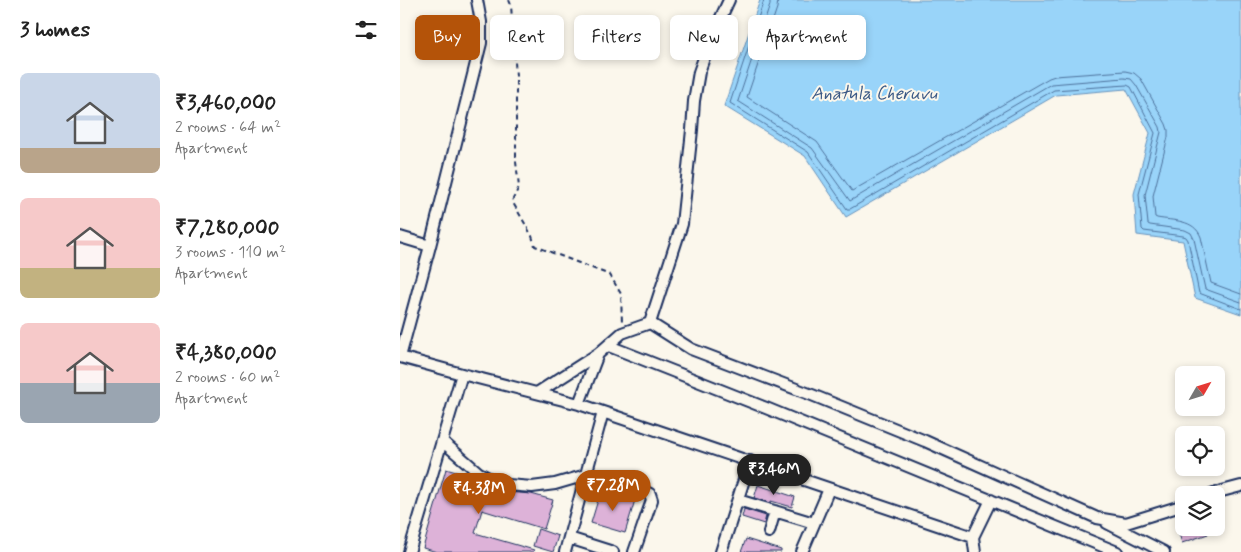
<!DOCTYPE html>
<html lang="en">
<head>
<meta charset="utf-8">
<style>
	:root { --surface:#fff; --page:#f6f6f6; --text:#222; --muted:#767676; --accent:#b45309 }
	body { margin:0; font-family:Mynerve,sans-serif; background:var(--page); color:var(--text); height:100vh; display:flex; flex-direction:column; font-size:19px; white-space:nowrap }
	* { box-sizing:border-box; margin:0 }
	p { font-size:16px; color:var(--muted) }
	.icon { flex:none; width:28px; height:28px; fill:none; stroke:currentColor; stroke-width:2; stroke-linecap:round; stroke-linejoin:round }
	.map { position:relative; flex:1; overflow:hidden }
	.drawer { display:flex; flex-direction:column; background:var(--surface); width:400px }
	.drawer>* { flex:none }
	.hud { position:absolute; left:15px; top:15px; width:475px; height:45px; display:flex; gap:10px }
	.needle { width:32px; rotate:51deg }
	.fabs { position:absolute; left:775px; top:366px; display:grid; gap:10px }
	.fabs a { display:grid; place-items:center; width:50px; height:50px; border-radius:8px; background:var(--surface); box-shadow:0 2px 8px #0003; font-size:25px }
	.price { position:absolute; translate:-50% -42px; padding:0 11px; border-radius:18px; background:var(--accent); color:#fff; font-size:16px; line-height:32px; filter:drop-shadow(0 1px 2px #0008) }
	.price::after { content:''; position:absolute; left:50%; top:30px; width:15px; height:11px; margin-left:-8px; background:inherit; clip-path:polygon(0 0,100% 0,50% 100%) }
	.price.current { background:#222; color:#fff }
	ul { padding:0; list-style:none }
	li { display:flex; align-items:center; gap:15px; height:125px; padding:0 20px }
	li span { display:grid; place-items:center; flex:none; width:140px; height:100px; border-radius:8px; color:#555 }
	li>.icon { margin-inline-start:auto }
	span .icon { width:60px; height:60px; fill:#fffc; stroke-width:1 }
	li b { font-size:21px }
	h2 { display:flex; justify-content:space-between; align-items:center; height:60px; padding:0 20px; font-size:21px }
	.chip { padding:0 18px; border-radius:8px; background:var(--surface); box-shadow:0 2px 8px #0003; font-size:18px; line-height:45px }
	.chip.current { background:var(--accent); color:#fff }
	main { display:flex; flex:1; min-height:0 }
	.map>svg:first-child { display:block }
</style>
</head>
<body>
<main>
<section class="drawer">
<h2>3 homes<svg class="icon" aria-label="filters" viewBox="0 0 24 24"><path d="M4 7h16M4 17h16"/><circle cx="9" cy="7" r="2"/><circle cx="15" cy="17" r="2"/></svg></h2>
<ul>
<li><span style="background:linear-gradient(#c9d6e8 75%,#b9a48a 0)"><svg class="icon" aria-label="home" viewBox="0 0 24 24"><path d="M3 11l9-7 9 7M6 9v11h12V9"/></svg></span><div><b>₹3,460,000</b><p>2 rooms · 64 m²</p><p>Apartment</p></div></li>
<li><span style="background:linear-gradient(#f6c9c9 70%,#c2b280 0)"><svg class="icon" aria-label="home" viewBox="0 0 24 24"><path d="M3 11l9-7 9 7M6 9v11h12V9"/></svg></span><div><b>₹7,280,000</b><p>3 rooms · 110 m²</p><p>Apartment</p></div></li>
<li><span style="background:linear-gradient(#f6c9c9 60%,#9aa5b1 0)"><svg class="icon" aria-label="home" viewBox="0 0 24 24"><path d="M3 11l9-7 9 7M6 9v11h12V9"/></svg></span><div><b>₹4,380,000</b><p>2 rooms · 60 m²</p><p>Apartment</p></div></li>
</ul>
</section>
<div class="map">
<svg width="841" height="552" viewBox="0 0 841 552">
	<rect width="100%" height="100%" fill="#fbf7ec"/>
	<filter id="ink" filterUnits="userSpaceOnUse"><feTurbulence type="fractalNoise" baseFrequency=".02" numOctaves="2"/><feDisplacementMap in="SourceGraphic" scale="10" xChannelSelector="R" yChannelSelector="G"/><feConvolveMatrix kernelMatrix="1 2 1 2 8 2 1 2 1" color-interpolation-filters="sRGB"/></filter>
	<g filter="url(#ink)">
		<path fill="#99d4f9" stroke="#6792bb" d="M 360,0 L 841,0 L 841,314 L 795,298 L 783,241 L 737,235 L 734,194 L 750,133 L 726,89 L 656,95 L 446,217 L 405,156 L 324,106 Z"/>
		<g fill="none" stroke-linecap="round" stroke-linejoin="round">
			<path stroke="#4d719c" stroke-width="1" d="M 364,0 L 330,103 L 408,152 L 447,209 L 450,209 L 654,90 L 727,85 L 731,87 L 755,133 L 739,194 L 742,229 L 744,231 L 783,236 L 786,237 L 788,240 L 799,293 L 841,309
				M 370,0 L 370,5 L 338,101 L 412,148 L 450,201 L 651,84 L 724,78 L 731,79 L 736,85 L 760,127 L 761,132 L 745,195 L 748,224 L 750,225 L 785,230 L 791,233 L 794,239 L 805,289 L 841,302
				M 378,0 L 377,8 L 347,97 L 417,142 L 452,191 L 649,78 L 655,76 L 725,71 L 734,73 L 741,79 L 766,124 L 768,130 L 768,137 L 753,196 L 755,217 L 757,218 C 773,221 794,219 801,237 L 811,283 L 841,294"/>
		</g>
		<path fill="#ddb2d8" stroke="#1b2f5e" d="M 46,469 L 73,477 L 92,488 L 107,492 L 131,494 L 153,500 L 144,529 L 82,510 L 75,533 L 134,550 L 133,552 L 37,552 L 23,548 Z
			M 358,485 L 395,497 L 392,507 L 371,501 L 371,503 L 354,498 Z
			M 201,490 L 235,500 L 225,533 L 191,523 Z
			M 344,509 L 366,516 L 364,524 L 342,517 Z
			M 777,528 L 806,528 L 808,534 L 782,543 Z
			M 138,529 L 158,536 L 153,552 L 133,546 Z
			M 346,539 L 381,550 L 381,552 L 341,552 Z"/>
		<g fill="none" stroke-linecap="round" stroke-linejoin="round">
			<g stroke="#1b2f5e" stroke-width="14">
				<path id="minor" d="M 0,237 L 30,246
					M 250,323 L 291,349 L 412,395 L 525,441 L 697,518 L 726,523 L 784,505
					M 209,346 L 366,408 L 717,552
					M 0,357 L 62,374 L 179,404 L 573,537
					M 0,357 L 30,246 L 81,43 L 81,22 L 77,0
					M 137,393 L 198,354
					M 179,404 L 198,354 L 222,333 L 250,323 L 282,224 L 292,130 L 294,101 L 299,72 L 310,41 L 329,0
					M 42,441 L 79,473 L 94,481 L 108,485 L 132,487 L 155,484 L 186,475 L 244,491 L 250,494 L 252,500 L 234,552
					M 811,495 L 822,491 L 841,486
					M 338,500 L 414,523
					M 707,523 L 764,552
					M 369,532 L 375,511
					M 169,538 L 213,552
					M 9,552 L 62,374
					M 165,552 L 203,412
					M 321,552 L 350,461
					M 402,552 L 429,489
					M 575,552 L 573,537 L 591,500"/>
			</g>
			<path stroke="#1b2f5e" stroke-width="2" stroke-dasharray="5 4" stroke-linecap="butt" d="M 109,0 L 111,5 L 116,76 L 116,162 L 119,187 L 112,201 L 132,236 L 135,246 L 210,275 L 221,294 L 222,323"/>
			<use href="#minor" stroke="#fbf7ec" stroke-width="10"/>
		</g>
	</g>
	<g text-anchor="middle" stroke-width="4" stroke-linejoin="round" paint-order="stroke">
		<g font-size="18" font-style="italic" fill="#3a5885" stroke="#fbf7ec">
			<text x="474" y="99">Anatula Cheruvu</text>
		</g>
	</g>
</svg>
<div class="fabs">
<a><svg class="needle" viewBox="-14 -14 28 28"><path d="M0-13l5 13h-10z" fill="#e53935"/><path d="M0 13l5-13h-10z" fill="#767676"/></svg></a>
<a><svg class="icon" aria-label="locate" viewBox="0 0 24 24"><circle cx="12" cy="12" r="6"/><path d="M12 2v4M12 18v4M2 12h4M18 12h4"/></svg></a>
<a><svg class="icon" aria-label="layers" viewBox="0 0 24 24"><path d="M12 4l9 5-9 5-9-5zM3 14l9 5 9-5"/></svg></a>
</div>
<b class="price current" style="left:374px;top:496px">₹3.46M</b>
<b class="price" style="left:213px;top:512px">₹7.28M</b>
<b class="price" style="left:79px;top:515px">₹4.38M</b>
<div class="hud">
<a class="chip current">Buy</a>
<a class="chip">Rent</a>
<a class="chip">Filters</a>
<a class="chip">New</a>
<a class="chip">Apartment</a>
</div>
</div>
</main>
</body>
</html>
